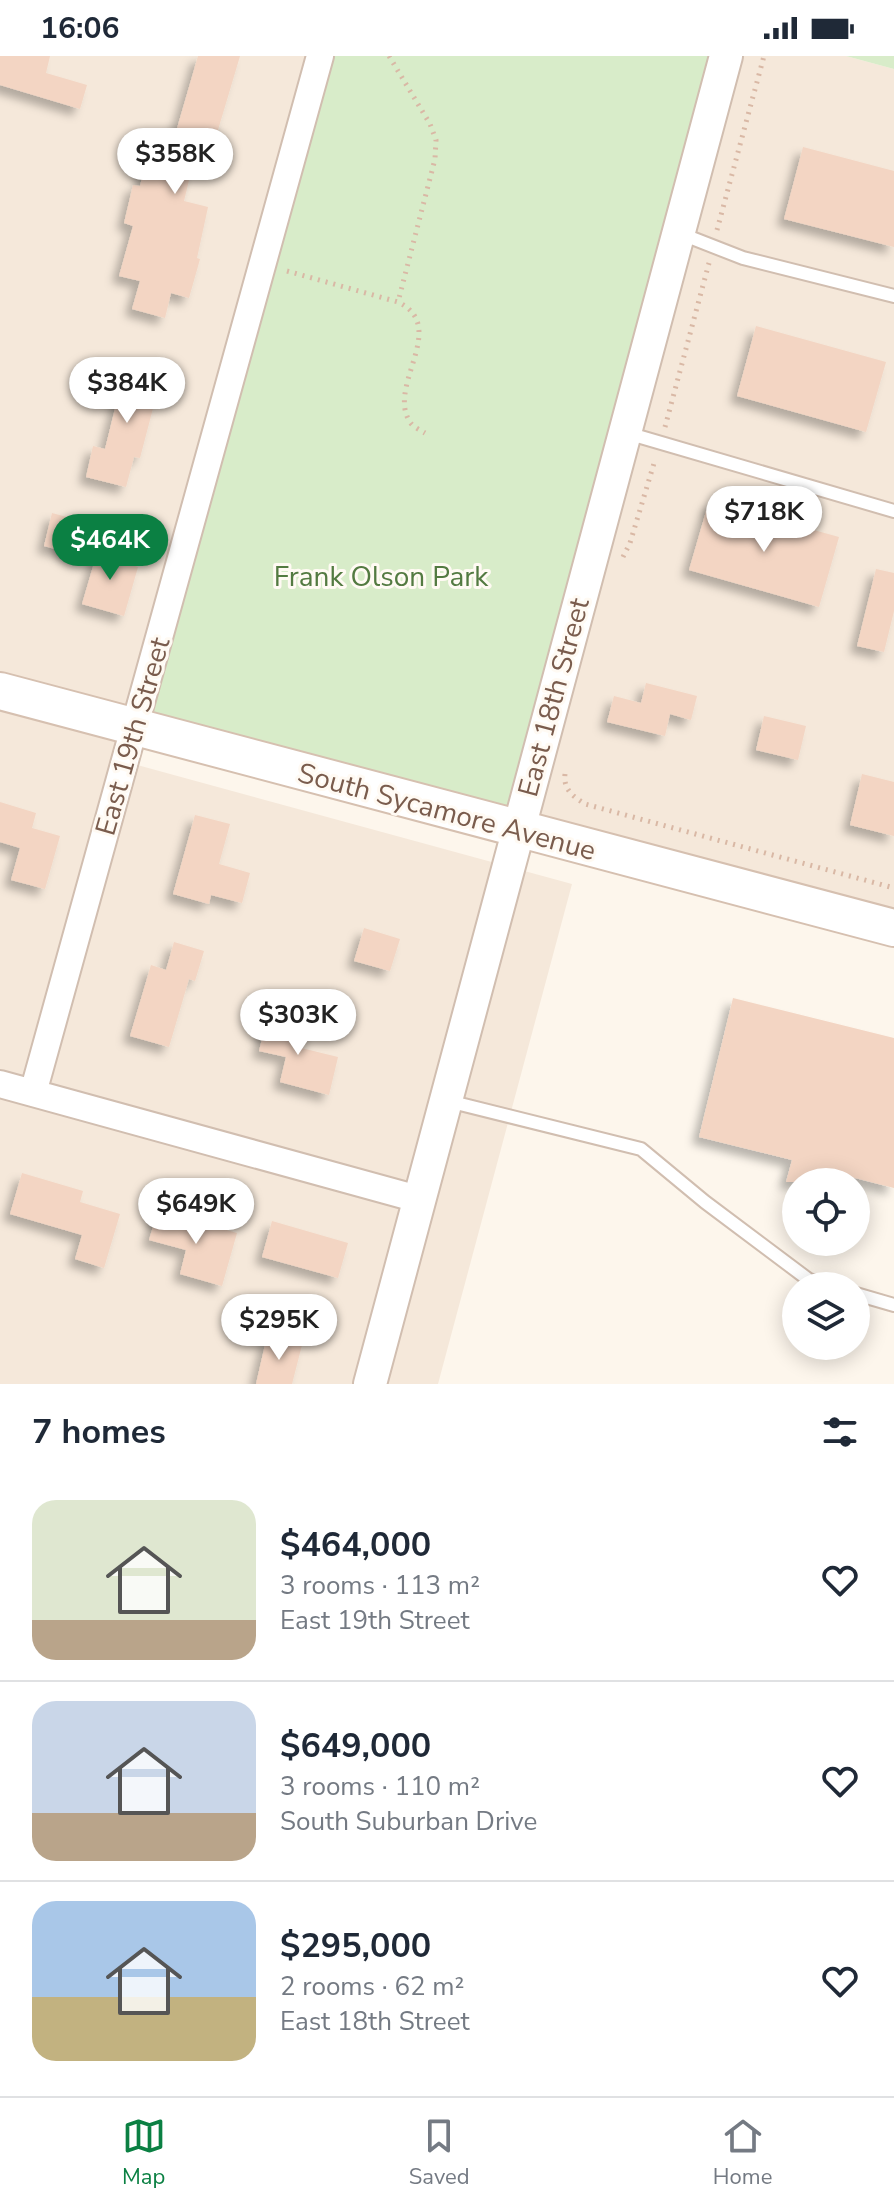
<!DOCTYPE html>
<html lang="en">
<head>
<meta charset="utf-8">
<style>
	:root { --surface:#fff; --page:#f6f6f7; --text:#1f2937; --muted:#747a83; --line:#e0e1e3; --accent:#0b8043 }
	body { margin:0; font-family:"Nunito Sans",sans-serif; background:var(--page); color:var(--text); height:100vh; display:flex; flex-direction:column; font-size:30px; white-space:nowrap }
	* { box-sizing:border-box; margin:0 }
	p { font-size:26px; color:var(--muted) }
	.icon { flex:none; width:44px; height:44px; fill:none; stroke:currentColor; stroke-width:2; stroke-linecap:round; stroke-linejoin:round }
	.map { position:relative; height:1328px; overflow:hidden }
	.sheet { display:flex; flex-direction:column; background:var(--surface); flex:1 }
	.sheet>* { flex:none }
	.tools { position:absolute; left:782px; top:1112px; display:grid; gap:16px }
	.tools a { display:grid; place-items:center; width:88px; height:88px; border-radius:50%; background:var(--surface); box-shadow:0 4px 20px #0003; font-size:40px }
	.price { position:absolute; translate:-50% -68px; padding:0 18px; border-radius:28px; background:#fff; color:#222; font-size:26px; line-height:52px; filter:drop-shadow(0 2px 4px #0008) }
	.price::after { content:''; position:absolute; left:50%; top:48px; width:24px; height:18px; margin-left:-12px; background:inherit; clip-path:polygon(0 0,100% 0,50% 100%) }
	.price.selected { background:var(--accent); color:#fff }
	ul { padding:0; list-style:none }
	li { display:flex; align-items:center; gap:24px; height:200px; padding:0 32px }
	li+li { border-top:2px solid var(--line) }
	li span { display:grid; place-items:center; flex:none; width:224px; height:160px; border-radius:24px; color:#555 }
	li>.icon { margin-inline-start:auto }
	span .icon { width:96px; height:96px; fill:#fffc; stroke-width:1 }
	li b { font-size:34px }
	h2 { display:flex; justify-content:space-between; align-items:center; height:96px; padding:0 32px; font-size:34px }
	.status { display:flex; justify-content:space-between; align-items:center; height:56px; padding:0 40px; background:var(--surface); direction:ltr }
	.status svg { height:22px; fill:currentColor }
	.dock { display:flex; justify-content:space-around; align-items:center; height:112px; border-top:2px solid var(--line); background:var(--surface); font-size:22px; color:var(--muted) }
	.dock a { display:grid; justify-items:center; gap:4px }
	.dock .selected { color:var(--accent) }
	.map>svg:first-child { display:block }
</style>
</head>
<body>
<div class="status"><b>16:06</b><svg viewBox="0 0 49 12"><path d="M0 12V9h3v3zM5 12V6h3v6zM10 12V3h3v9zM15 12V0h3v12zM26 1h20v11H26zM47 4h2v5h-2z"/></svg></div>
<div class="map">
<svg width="894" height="1328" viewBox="0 0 894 1328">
	<defs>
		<filter id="shadow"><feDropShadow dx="-7" dy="7" stdDeviation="4" flood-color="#0004"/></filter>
	</defs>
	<rect width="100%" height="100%" fill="#fdf6ec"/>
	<path fill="#f5e8da" d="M 0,0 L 320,0 L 119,704 L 572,828 L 438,1328 L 0,1328 Z
		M 726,0 L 846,0 L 894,13 L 894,853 L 521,758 Z"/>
	<path fill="#d8ecc9" d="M 320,0 L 726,0 L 517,774 L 135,671 Z
		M 846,0 L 894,0 L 894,13 Z"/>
	<path fill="#f3d5c3" filter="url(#shadow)" d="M 0,0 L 50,0 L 46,17 L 87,29 L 80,53 L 0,29 Z
		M 198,0 L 240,0 L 215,84 L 200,79 L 184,145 L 208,151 L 197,202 L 200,203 L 189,242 L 171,237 L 165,262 L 132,253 L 140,225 L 119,220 L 133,170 L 124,167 L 133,129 L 140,130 L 150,88 L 171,93 Z
		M 803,91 L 894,115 L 894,191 L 784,163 Z
		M 756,270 L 886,306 L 866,376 L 737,340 Z
		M 127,304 L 163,314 L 140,402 L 134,401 L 126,431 L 86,421 L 93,390 L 105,393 Z
		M 709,445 L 839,481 L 819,551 L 689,514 Z
		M 52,457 L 89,467 L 81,500 L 44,490 Z
		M 99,490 L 126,498 L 123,506 L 138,511 L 124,560 L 82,548 Z
		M 876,513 L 894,517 L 894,555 L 884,596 L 857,590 Z
		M 646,627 L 697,640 L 691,664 L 670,658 L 665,680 L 607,666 L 614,640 L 641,647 Z
		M 764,660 L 806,670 L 798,704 L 756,694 Z
		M 862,718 L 894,726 L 894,780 L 850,769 Z
		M 0,746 L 36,757 L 32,772 L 60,780 L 45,833 L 11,824 L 20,792 L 0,786 Z
		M 195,759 L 230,768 L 219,808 L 250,817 L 242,847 L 211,839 L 209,848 L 173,838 Z
		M 364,872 L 400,883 L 390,915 L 354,905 Z
		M 174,886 L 204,895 L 195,925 L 189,923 L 169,991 L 130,980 L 151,909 L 166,914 Z
		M 733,942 L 894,982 L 894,1132 L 851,1121 L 849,1126 L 786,1126 L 792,1104 L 699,1081 Z
		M 268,959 L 299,966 L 293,990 L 338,1001 L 329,1039 L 280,1026 L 286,1001 L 259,995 Z
		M 22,1117 L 83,1135 L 80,1146 L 120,1158 L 104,1212 L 75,1203 L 82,1179 L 10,1158 Z
		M 158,1154 L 237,1177 L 222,1230 L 180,1218 L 186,1194 L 149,1184 Z
		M 272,1165 L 348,1187 L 338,1222 L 262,1201 Z
		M 267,1280 L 302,1289 L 292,1328 L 256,1328 Z"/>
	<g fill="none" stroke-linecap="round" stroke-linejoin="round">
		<g stroke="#d1beb0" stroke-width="16">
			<path id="service" d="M 679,177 L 743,202 L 894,240
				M 627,377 L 894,455
				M 448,1045 L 641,1093 L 705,1146 L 809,1224 L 829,1230
				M 856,1238 L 894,1249"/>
		</g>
		<g stroke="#d1beb0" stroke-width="30">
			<path id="minor" d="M 0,1028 L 418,1143
				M 33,1037 L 320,0"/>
		</g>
		<g stroke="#d1beb0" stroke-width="36">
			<path id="tertiary" d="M 370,1328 L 726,0"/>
		</g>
		<g stroke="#d6c0b0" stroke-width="40">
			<path id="secondary" d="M 0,635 L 894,872"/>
		</g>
		<path stroke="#d9b8a5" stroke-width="5" stroke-dasharray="2 6" stroke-linecap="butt" d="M 389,0 L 430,68 L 436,84 L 435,103 L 398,246
			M 717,174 L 764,0
			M 287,215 L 398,246 C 450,271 386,330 410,366 C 413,371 420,374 425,377
			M 665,371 L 709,207
			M 623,501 L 630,487 L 655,404
			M 565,718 C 563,734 574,741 585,748 L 894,832"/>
		<use href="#service" stroke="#fff" stroke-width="12"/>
		<use href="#minor" stroke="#fff" stroke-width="26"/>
		<use href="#tertiary" stroke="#fff" stroke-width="32"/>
		<use href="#secondary" stroke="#fff" stroke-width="36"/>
	</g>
	<g text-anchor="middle" stroke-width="6" stroke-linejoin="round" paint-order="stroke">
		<g font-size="28" fill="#537a41" stroke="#fffaf3">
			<text x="381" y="530">Frank Olson Park</text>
		</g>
		<g font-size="28" fill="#7a5c4d" stroke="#fffaf3">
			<text transform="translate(553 641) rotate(-75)" y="10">East 18th Street</text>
			<text transform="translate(132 680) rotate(-74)" y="10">East 19th Street</text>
			<text transform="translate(447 755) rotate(15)" y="10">South Sycamore Avenue</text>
		</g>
	</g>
</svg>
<div class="tools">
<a><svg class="icon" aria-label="locate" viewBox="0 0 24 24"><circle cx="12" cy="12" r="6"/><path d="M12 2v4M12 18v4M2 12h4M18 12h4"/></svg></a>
<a><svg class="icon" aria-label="layers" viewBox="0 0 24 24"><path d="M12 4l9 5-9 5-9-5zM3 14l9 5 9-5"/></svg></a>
</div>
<b class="price" style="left:175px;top:140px">$358K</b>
<b class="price" style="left:127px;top:369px">$384K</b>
<b class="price" style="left:764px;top:498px">$718K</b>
<b class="price selected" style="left:110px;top:526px">$464K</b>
<b class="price" style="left:298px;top:1001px">$303K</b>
<b class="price" style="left:196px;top:1190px">$649K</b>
<b class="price" style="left:279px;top:1306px">$295K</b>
</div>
<section class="sheet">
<h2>7 homes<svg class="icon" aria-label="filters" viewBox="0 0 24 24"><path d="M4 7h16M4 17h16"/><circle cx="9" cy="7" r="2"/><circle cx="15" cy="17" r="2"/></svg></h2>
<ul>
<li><span style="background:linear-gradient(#dfe7d0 75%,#b9a48a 0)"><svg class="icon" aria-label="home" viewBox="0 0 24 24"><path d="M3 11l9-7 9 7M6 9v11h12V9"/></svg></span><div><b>$464,000</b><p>3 rooms · 113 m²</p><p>East 19th Street</p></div><svg class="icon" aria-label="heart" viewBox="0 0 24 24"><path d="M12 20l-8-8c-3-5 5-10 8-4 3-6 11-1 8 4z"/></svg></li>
<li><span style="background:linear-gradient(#c9d6e8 70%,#b9a48a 0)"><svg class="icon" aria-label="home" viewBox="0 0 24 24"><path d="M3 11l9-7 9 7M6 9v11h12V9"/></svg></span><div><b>$649,000</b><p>3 rooms · 110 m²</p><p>South Suburban Drive</p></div><svg class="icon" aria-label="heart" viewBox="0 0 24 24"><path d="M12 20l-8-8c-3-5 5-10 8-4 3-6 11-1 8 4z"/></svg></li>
<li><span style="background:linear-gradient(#a9c7e8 60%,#c2b280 0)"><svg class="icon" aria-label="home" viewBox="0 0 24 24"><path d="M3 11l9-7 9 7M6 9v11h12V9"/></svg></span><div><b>$295,000</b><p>2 rooms · 62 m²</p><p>East 18th Street</p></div><svg class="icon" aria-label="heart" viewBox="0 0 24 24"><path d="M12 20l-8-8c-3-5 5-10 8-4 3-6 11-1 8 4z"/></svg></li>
</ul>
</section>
<nav class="dock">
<a class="selected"><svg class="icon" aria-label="map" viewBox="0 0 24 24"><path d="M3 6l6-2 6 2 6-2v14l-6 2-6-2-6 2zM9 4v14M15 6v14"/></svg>Map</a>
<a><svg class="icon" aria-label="saved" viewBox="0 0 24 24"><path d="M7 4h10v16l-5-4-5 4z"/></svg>Saved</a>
<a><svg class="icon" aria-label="home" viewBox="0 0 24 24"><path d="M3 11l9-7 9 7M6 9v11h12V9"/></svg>Home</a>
</nav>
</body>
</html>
